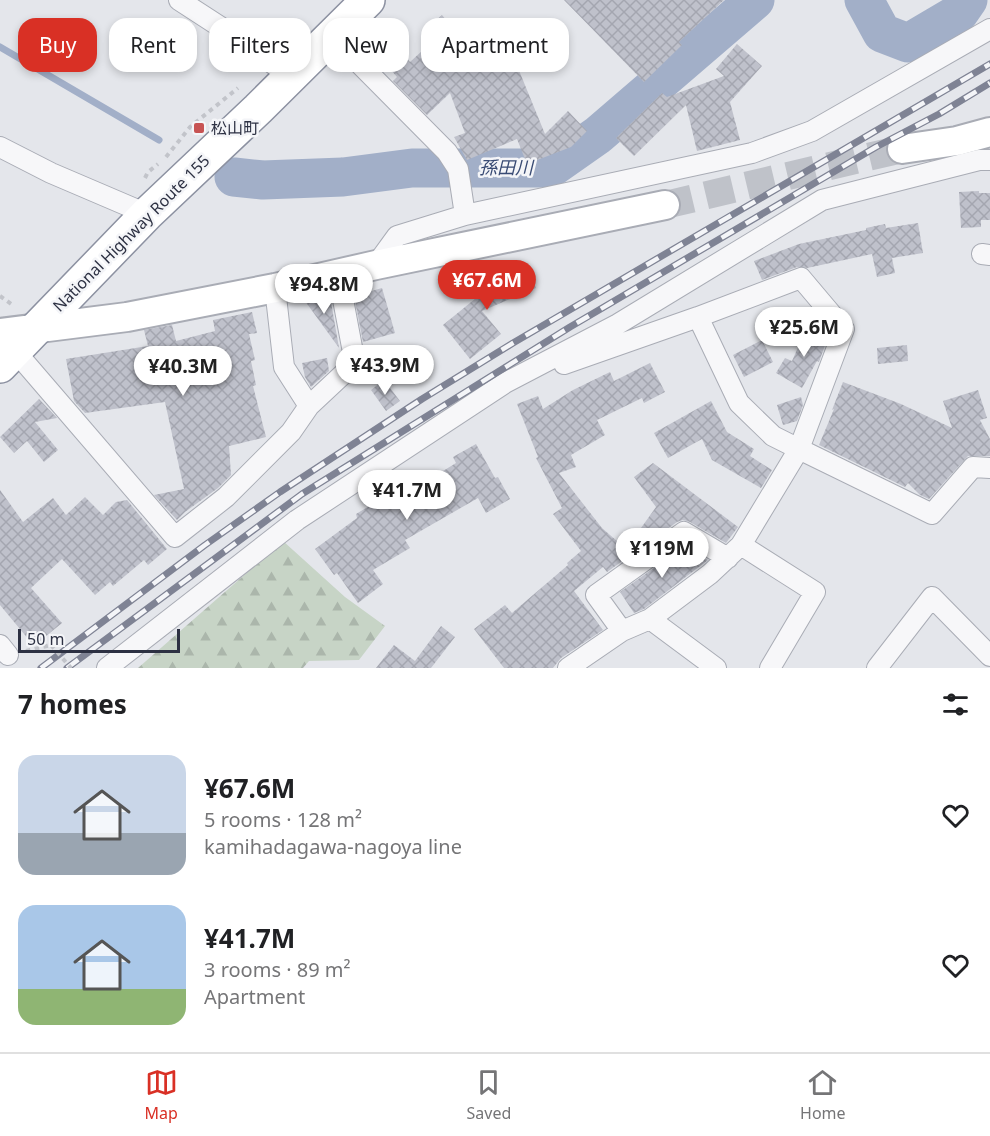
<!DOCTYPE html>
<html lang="en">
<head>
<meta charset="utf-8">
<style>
	:root { --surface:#fff; --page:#f6f6f6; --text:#202124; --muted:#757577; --line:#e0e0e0; --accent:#d93025 }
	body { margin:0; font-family:"Noto Sans","Noto Sans JP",sans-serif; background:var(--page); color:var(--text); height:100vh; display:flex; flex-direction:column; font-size:22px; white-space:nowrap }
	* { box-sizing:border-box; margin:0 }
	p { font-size:20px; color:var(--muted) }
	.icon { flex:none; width:33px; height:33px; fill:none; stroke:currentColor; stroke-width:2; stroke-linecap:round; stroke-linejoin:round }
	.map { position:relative; height:668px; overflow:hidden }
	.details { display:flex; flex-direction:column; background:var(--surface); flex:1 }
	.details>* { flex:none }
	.banner { position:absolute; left:18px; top:18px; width:600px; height:54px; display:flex; gap:12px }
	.scale { position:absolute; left:18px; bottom:15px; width:162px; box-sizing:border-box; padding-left:6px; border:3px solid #2d3143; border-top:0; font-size:16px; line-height:21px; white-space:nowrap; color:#2d3143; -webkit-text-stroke:4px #f4f5f8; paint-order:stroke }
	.price { position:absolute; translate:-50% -51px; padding:0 14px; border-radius:21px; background:#fff; color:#222; font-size:20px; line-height:39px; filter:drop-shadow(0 2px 3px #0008) }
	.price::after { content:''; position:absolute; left:50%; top:36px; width:18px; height:14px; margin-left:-9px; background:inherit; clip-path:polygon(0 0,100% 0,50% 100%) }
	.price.selected { background:var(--accent); color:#fff }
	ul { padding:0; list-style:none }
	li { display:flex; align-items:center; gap:18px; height:150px; padding:0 18px }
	li span { display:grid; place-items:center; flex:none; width:168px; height:120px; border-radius:18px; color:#555 }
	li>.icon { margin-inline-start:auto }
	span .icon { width:72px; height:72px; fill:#fffc; stroke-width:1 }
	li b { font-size:26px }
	h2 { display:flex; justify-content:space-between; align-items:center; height:72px; padding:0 18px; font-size:26px }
	.tag { padding:0 21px; border-radius:18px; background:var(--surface); box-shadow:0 3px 9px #0003; font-size:21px; line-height:54px }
	.tag.selected { background:var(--accent); color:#fff }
	.menu { display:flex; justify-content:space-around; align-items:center; height:84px; border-top:2px solid var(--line); background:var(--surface); font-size:16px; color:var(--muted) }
	.menu a { display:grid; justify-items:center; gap:3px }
	.menu .selected { color:var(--accent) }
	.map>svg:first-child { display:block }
</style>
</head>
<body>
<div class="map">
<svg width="990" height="668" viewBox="0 0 990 668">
	<defs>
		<pattern id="forest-firs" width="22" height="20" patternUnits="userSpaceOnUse" patternTransform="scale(1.5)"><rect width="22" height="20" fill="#c7d4c6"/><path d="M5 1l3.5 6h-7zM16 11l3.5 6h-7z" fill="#abb6ab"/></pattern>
		<pattern id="building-cross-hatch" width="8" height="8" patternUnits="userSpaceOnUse" patternTransform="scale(1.5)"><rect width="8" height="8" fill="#bfc1cb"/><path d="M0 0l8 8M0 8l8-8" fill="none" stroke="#a4a6b0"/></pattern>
	</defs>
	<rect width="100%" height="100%" fill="#e4e6eb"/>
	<path fill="url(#forest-firs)" d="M 283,541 L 345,597 L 385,626 L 359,660 L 309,661 L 303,668 L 138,668 Z"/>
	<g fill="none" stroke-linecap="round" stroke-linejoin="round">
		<path stroke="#a2afc8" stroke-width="7" d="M 0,47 L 159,140"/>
		<path stroke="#a2afc8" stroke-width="39" d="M 864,0 L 882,33 L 908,43 L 959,13 L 968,0
			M 234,177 L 263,180 L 343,177 L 412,168 L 551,168 L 598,135 L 755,0"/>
	</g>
	<path fill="url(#building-cross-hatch)" d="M 564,0 L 724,0 L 679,42 L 682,45 L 644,82 Z
		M 442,15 L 473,53 L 511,40 L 521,66 L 518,68 L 545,134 L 568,111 L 587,131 L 571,147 L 527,164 L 517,139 L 467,160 L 454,137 L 465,133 L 450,93 L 427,115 L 393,81 L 397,77 L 373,49 L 387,36 L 410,62 L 435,39 L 426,29 Z
		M 737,44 L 762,66 L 730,102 L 740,140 L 697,151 L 686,105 L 634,156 L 616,138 L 662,93 L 667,97 L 724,76 L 716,69 Z
		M 979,191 L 979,193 L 990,193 L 990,220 L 981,220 L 981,227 L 961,228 L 959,192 Z
		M 918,223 L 923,253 L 892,258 L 895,273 L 877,277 L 872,254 L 807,268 L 797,267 L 762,280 L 754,261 L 799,244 L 866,230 L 866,228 L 885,224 L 886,228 Z
		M 527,265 L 536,288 L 482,311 L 501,334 L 470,359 L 443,325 L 492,285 L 490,280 Z
		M 382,288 L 395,333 L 363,342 L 354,296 Z
		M 328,295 L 330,302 L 331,302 L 339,348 L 305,301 Z
		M 252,312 L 257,333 L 249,334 L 255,360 L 251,361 L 256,385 L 253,386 L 266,437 L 229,446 L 231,475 L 218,488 L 185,512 L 177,520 L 154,495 L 184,489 L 165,402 L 85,413 L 74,401 L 66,359 L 148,346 L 144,330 L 172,325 L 176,341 L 215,331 L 213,320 Z
		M 807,327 L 828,337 L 819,362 L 817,361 L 802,388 L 776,373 L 785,358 L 792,361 Z
		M 762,340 L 773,362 L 744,377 L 733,355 Z
		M 907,345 L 908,361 L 878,364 L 877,348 Z
		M 327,358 L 329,371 L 311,387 L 305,377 L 302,363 Z
		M 650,363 L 665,392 L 644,403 L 642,398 L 597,420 L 605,435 L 571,455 L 576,467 L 559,473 L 602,528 L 626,549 L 656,507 L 634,477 L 653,463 L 738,527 L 726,543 L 690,522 L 683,520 L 677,522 L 607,572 L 603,567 L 574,591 L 603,630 L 561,658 L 553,668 L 504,668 L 474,629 L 505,605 L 512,613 L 568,565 L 567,563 L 581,551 L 553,514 L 562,508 L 536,458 L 538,457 L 517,404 L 538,396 L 543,409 L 573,390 L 610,372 L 614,381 Z
		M 384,380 L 400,401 L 386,411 L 371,390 Z
		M 843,382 L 901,404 L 952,428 L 943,401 L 978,390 L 987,418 L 980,420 L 990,439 L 990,456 L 968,456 L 929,499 L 920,495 L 908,483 L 905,487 L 819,445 L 834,409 L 832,410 Z
		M 801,397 L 803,405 L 797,421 L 783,425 L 777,405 Z
		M 39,399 L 57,418 L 35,422 L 58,450 L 44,462 L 27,441 L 14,453 L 0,437 Z
		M 711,401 L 727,432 L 754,449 L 750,456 L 772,470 L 761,488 L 712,460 L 702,439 L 668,458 L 654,433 Z
		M 476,444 L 495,478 L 498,477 L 510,499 L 486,513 L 478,498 L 405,540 L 410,548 L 373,570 L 383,584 L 358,603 L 337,573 L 334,575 L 315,549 L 357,518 L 356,514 L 381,499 L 386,506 L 456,463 L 453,457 Z
		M 0,490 L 23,522 L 53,498 L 66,515 L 85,497 L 103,515 L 116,502 L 127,500 L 167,549 L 148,565 L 144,560 L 113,586 L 110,582 L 95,595 L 62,559 L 31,588 L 62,623 L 34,646 L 0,605 Z
		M 685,546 L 708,560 L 644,609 L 634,613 L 620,592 Z
		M 441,626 L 455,637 L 431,668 L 376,668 L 394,645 L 415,661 Z"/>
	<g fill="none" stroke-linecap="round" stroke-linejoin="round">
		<path stroke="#bfc2c9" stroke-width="28" stroke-dasharray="28 14" stroke-linecap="butt" d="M 665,205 L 902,149"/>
		<g stroke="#a9acb5" stroke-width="22">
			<path id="street" d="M 179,0 L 239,39 L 291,77
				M 332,36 L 447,152 L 458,169 L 465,215
				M 0,147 L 51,173 L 147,214
				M 982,254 L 990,255
				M 376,265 L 397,236 L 465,215 L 752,153 L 812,131 L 990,29
				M 275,288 L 284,367 L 309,406
				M 15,351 L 175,537 L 226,497 L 291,432 L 309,406 L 355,363 L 338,273
				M 564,364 L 698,317 L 801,278 L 844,329 L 799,449 L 773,436 L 739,403 L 698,317
				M 741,545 L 815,592 L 770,668
				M 650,619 L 716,668
				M 622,631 L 596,595 L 684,532 L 728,558
				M 0,645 L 8,655
				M 107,668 L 297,520 L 505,383 L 618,324 L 822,200 L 979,160 L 990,160
				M 568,668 L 622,631 L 650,619 L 710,574 L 741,545 L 799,449 L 932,514 L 973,467 L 990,468
				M 877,668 L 932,597 L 990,656"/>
		</g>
		<g stroke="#a9acb5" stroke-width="32">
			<path id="secondary" d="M 902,149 L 957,141 L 990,132
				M 0,333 L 127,317 L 275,288 L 376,265 L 665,205"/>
		</g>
		<g stroke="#8c91a1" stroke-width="36">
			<path id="highway" d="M 0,366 L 147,214 L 258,109 L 368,0"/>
		</g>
		<path stroke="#c2c4ca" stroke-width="4" stroke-dasharray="4.5 4.5" stroke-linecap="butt" d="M 166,157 L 190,127 L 238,88
			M 145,178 L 148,172 L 158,164
			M 0,296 L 14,306
			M 26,651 L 51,645"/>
		<use href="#street" stroke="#f7f7f9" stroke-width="20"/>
		<use href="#secondary" stroke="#fff" stroke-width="28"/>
		<use href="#highway" stroke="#fff" stroke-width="33"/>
		<g stroke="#7f8394" stroke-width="7">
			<path id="rail" d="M 41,668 L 205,545 L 280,492 L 422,399 L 513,343 L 990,64
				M 67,668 L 302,494 L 570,327 L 876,147 L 939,114 L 990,83"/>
		</g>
		<use href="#rail" stroke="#f4f5f8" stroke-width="4.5" stroke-dasharray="14" stroke-linecap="butt"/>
		<path stroke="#c2c4ca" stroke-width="4" stroke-dasharray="4.5 4.5" stroke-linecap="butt" d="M 51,645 L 71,668"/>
	</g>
	<rect fill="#c75353" stroke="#f4f5f8" stroke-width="2" x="193" y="122" width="12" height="12" rx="3"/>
	<g text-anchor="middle" stroke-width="5" stroke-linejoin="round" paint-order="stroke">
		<g font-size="16" fill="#2d3143" stroke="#f4f5f8" text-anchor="start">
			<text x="211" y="134">松山町</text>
		</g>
		<g font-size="16" fill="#2d3143" stroke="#f4f5f8">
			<text transform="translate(131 233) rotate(-45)" y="6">National Highway Route 155</text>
		</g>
		<g font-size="18" font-style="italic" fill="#394b74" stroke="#f4f5f8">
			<text x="506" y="174">孫田川</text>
		</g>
	</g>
</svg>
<div class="scale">50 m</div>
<b class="price selected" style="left:487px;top:311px">¥67.6M</b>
<b class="price" style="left:324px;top:315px">¥94.8M</b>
<b class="price" style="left:804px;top:358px">¥25.6M</b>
<b class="price" style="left:385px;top:396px">¥43.9M</b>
<b class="price" style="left:183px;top:397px">¥40.3M</b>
<b class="price" style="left:407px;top:521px">¥41.7M</b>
<b class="price" style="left:662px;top:579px">¥119M</b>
<div class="banner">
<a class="tag selected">Buy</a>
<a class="tag">Rent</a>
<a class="tag">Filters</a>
<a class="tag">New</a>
<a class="tag">Apartment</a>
</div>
</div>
<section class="details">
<h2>7 homes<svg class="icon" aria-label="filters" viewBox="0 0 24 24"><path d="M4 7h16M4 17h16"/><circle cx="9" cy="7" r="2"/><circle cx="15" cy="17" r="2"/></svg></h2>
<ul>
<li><span style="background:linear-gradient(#c9d6e8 65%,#9aa5b1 0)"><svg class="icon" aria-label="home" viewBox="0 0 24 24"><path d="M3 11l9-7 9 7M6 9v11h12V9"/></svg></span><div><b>¥67.6M</b><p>5 rooms · 128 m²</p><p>kamihadagawa-nagoya line</p></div><svg class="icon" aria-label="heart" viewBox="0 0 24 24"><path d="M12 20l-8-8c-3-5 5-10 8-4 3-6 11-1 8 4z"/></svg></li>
<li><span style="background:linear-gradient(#a9c7e8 70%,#8fb573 0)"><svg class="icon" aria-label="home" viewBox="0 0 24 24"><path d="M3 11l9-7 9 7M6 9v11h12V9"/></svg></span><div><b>¥41.7M</b><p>3 rooms · 89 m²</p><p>Apartment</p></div><svg class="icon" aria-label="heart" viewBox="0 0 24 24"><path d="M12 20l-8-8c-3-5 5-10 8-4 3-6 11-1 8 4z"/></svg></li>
</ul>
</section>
<nav class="menu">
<a class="selected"><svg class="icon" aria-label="map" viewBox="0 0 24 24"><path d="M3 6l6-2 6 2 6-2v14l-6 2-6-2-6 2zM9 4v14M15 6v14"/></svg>Map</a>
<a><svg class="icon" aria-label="saved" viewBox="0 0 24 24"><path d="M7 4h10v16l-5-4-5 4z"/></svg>Saved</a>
<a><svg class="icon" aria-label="home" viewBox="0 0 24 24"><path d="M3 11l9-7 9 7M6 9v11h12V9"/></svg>Home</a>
</nav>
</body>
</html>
